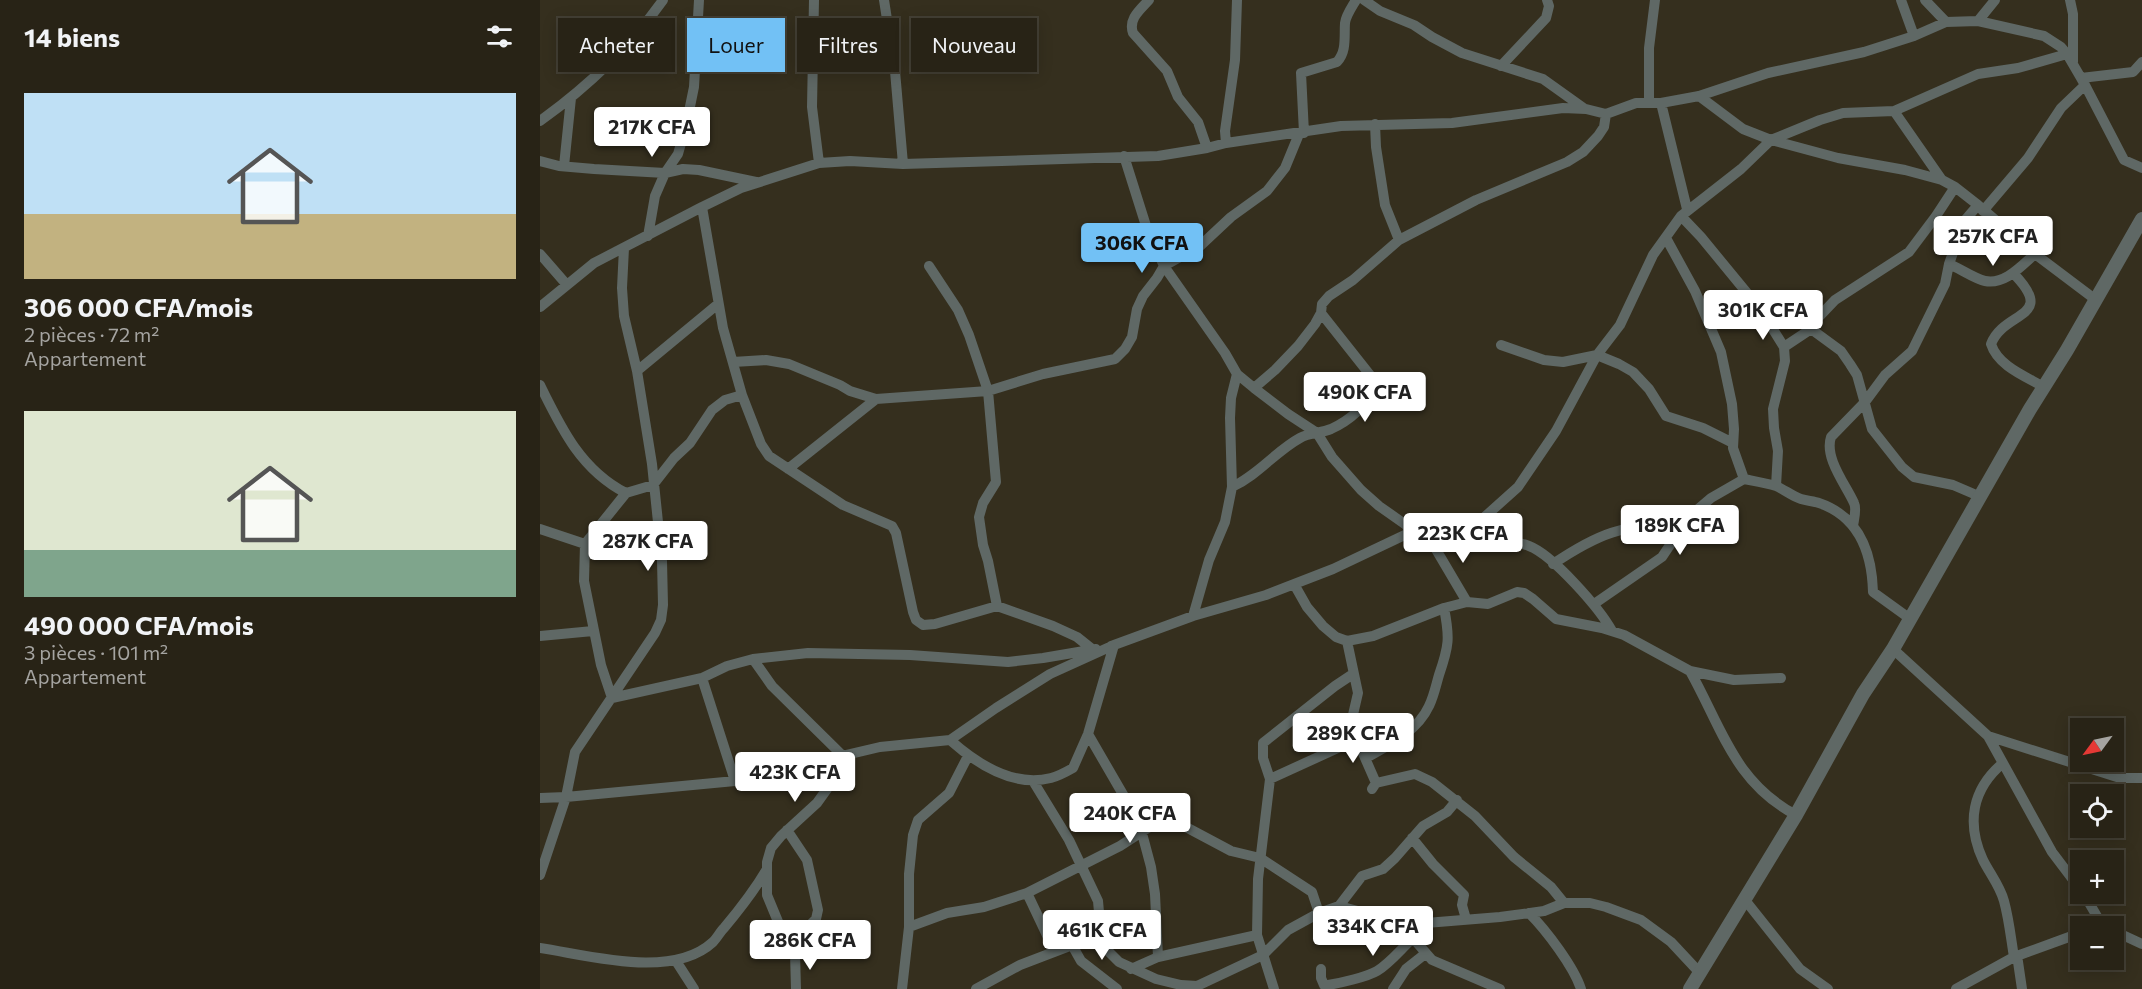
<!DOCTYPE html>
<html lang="fr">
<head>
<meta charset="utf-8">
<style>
	:root { --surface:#282316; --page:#302b1f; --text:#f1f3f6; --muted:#a5a4a1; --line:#444035; --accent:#72c1f5 }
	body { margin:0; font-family:Commissioner,sans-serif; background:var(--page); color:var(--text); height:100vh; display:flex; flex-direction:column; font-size:22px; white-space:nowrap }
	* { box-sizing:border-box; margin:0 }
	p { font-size:20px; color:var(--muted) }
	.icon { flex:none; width:33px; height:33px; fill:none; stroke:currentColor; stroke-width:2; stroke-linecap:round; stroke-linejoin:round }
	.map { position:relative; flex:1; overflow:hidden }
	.details { display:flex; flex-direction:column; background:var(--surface); width:540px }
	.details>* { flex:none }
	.top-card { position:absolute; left:18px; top:18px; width:570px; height:54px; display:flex; gap:12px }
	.needle { width:39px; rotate:237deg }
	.controls { position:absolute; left:1530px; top:718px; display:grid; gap:12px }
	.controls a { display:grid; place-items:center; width:54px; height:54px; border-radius:0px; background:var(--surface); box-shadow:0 3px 15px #0003,0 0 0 2px var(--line); font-size:30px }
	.price { position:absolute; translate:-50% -51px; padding:0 14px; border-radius:6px; background:#fff; color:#222; font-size:20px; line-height:39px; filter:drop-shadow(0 2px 3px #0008) }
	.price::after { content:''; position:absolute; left:50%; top:36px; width:18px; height:14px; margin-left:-9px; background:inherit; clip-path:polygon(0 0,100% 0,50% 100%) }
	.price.active { background:var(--accent); color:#111 }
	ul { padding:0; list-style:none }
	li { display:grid; align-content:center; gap:12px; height:318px; padding:0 24px }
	li span { display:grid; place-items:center; height:186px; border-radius:0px; color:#555 }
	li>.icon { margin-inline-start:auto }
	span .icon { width:108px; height:108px; fill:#fffc; stroke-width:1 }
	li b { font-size:26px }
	h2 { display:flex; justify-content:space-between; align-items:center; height:72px; padding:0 24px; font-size:26px }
	.pill { padding:0 21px; border-radius:0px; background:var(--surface); box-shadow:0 3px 15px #0003,0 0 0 2px var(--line); font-size:21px; line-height:54px }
	.pill.active { background:var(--accent); color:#111 }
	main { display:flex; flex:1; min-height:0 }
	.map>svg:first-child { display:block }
</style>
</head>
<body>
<main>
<section class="details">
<h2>14 biens<svg class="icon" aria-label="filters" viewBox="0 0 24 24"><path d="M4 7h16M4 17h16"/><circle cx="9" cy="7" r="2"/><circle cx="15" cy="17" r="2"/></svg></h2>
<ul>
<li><span style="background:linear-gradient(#bfe0f5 65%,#c2b280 0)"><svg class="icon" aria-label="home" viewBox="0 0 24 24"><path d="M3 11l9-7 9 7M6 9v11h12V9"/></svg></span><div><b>306 000 CFA/mois</b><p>2 pièces · 72 m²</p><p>Appartement</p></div></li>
<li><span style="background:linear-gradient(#dfe7d0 75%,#7fa58c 0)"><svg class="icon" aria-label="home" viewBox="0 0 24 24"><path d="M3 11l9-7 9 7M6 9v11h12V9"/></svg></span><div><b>490 000 CFA/mois</b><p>3 pièces · 101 m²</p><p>Appartement</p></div></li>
</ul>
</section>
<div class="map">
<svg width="1602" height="989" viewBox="0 0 1602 989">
	<rect width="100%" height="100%" fill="#352f1e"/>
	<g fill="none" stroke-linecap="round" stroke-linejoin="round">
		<path stroke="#5f6865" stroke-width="10" d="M 274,0 L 272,107 L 279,163
			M 344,0 L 355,71 L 363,164
			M 609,0 C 600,10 588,19 593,33 L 627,71 L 638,97 L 658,122 L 667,148
			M 824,0 L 840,11 L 874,25 L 892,37 L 922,53 L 1003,79 L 1045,109
			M 1361,0 L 1374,36
			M 1385,0 L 1406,22
			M 1530,0 L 1533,14 L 1533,62
			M 1438,21 L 1455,0
			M 961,66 L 1006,18 L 1009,6 L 1007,0
			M 1545,85 L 1584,160 L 1602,168
			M 1159,96 L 1203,129 L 1231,140 L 1298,158 L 1365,170 L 1402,180 L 1415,187 L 1438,205 L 1495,254 L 1556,300
			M 1109,103 L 1109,48 L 1115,0
			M 1121,103 L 1147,209
			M 1354,111 L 1402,180
			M 0,121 C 47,87 89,48 123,0
			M 835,124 L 836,147 L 845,205 L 859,240
			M 764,133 L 761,73 L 797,62 C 807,51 804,37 805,23 C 806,15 812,7 816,0
			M 686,143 L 685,131 L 695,60 L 697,0
			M 584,156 L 607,229 L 624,266 L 685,353 L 697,374 L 714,388 L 735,370 L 758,346 L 775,324 L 781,313 L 782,304 L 789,296 L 813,280 L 859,240 L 936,200 L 1027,162 L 1043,152 L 1058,136 L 1064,127 L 1066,114
			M 0,161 L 19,166 L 54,169 L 125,173 L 143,169 L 159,170 L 216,182
			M 24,166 L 31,98
			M 162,207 L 183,328 L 202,395 L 221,444 L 229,456 L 303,505 L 352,526 L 356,533 L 373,612 L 376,620 L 383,625 L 395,624 L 457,606 L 513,626 L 537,637 L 552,649
			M 1443,211 L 1488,158 L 1521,108 L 1545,85 L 1541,78
			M 1141,216 L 1161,237 L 1221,310 L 1244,347 L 1245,361 L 1233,409 L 1234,428 L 1238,451 L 1236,486
			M 108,236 L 115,196 L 125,173 L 138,154 L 146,126 L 154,87 L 159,0
			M 1126,238 L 1155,291 L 1181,352 L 1192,404 L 1194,429 L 1193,448 L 1204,479
			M 0,254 L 27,285
			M 1409,264 C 1419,268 1435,279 1445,281 C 1465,285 1481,266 1495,254
			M 389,266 L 418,310 L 429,335 L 448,391 L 456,482 L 443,503 L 439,517 L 443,545 L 448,561 L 457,606
			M 1473,273 C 1518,319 1464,310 1451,344 C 1458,366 1485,376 1504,387
			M 0,307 L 54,263 L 162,207 L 201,188 L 279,163 L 310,161 L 363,164 L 618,156 L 667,148 L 686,143 L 801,126 L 912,123 L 1023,108 L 1046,109 L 1066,114 L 1096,103 L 1121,103 L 1159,96 L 1228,73 L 1324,52 L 1374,36 L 1406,22 L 1438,21 L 1504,36 L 1521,47 L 1527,54 L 1541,78 L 1593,72 L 1602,62
			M 1271,329 L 1301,351 L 1310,364 L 1317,375 L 1332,429 L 1362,467 L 1374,477 L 1413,485 L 1441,497
			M 961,345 L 1004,360 L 1023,362 L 1057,355 L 1079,364 L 1093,372 L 1109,389 L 1126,416 L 1163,428 L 1193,443
			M 1244,347 L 1271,329 L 1274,322 L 1295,300 L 1369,252 L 1396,216 L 1415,187
			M 193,362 L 226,360 L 249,364 L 300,385 L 310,391 L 336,399 L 448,391 L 503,374 L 575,359 L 585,349 L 592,337 L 597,309 L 603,296 L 617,278 L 624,266 L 660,246 L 691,217 L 727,191 L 745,168 L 759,134
			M 97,371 L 178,304
			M 0,385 C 21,428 41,470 86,493 L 113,485 L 134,458 L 150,443 L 172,410 L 185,400 L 202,395
			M 714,388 L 748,414 L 777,433 L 792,457 L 821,490 L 839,506 L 866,525 L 871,532
			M 248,469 L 336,399
			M 692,487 C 718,475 736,451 760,438 C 769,433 781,433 791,429 C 811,420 827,404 838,385 L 781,313
			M 1313,526 C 1314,519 1317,509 1314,503 C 1306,485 1284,458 1291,437 L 1325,402 L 1345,375 L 1372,351 L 1405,284 L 1409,264 L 1421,230 L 1426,219 L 1438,205
			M 0,529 L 45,544 L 86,493
			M 920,539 C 943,538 967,538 989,546 C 1013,555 1060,609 1072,631
			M 891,541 L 927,602
			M 45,544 L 44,581 L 61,665 L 72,698 L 162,678 L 195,781
			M 1013,564 C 1056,535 1085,522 1137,527
			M 754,584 L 767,607 L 783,626 L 796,637 L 807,641 L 833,636 L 904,608 L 927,602 L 948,604 L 977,592 L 984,593 L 993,599 L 1016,619 L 1062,628 L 1084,635 L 1150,671 L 1194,680 L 1241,678
			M 1054,604 L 1122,557 L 1136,536 L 1137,527 L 1171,498 L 1204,479 C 1214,481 1226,483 1236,486 C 1245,490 1252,496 1261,499 C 1267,501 1274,501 1279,503 C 1320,517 1332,554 1333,592 L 1369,618
			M 653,616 L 669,560 L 685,522 L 692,487 L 690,418 L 691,398 L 697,374
			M 0,636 L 53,631
			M 1353,649 L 1448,736 L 1512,852 L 1540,889
			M 213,659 L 232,686 L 303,756 L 287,789 L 277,803 L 241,836 L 231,848 L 227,862 L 227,895 L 239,924 L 255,953 L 256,989
			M 1150,671 C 1182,728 1194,782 1256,815
			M 162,678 L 187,666 L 213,659 L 268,653 L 370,655 L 468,662 L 503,658 L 556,649
			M 812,719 L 818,742 L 836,783 L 832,789
			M 548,734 L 599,822 L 611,867 L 615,894 L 618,957
			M 1448,736 L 1580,778 L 1602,778
			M 410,740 C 437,764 473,788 511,778 C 519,776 526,772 533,768 L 548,734 L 574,645 L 571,646
			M 826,758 C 849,745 877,732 889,706 C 894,696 896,685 899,675 C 909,646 910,638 904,608
			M 1463,763 C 1432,789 1426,823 1443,860 C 1450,874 1460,886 1464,901 C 1469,919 1471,939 1474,957
			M 730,779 L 800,747 L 812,719 L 818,693 L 807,641
			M 493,781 L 529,840 L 558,901 L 561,934 L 568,951 L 579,962 L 616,979 L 641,985 L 657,986 L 723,955 L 748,930 L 779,913 L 799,906 L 859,922 L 886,923 L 960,917 L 1004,911 L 1024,903 L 1050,903 L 1066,907 L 1101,920 L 1131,942 L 1159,972
			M 836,783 L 875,774 L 892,782 L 935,816 L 974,857 L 1011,887 L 1024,903
			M 0,798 L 26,797 L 195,781 L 340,747 L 410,740 L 456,708 L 510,674 L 574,645 L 653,616 L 726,595 L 793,569 L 871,532 L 891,541 L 920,539 L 978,487 L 1016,431 L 1057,355 L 1080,325 L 1113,255 L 1141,216 L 1201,169 L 1231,140 L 1280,120 L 1303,113 L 1354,111 L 1438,74 L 1478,68 L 1527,54
			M 247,830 L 267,860 L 278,910 L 276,919 L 267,928 L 249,940
			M 872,838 L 893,864 L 924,895 L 922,905 L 926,919
			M 0,875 L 26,797 L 35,752 L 115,633 L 121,620 L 123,605 L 122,561 L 112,464 L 97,371 L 84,316 L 82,288 L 84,248
			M 487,893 L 514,950
			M 1544,894 L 1562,925 L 1565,927
			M 1205,900 L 1260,969 L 1288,989
			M 799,906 L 822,876 L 843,869 L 855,858 L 883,826 L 907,812 L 917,800
			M 989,913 C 1006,930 1034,967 1041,989
			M 859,922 L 892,960 L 960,989
			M 369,927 L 407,913 L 444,907 L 487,893 L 580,846 L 614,824 L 622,822 L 644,826 L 691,851 L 720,858 L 772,892 L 779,913
			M 1574,931 L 1602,944
			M 532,945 L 541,961 L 577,989
			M 0,948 C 48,955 132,980 173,942 C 177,938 180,932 184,928 C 200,909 214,891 227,869
			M 1477,955 L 1482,989
			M 136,961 L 154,989
			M 591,969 L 618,957 L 717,935
			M 781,969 L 781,978 L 784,985 L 788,985 C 800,983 827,977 837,971 C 850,963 861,949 872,939
			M 362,989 L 369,927 L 369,874 L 373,835 L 378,820 L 409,793 L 428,756
			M 436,989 L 480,965 L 561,934
			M 734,989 L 717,935 L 718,879 L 730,779 L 723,758 L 723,743 L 795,686 L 813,674
			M 853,989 L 866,969 L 885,954
			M 1416,989 L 1474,957 L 1540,933"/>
		<path stroke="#5f6865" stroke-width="14" d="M 1150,989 L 1256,815 L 1323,694 L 1353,649 L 1490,409 L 1527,350 L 1602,219"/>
	</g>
</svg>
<div class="controls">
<a><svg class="needle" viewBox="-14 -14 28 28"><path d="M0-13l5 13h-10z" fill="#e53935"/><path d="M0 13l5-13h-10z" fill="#a5a4a1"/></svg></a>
<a><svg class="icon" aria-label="locate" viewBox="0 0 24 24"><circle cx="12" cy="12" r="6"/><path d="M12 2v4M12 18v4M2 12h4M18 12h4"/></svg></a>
<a>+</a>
<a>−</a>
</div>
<b class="price" style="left:112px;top:158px">217K CFA</b>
<b class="price" style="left:1453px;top:267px">257K CFA</b>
<b class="price active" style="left:602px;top:274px">306K CFA</b>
<b class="price" style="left:1223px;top:341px">301K CFA</b>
<b class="price" style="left:825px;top:423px">490K CFA</b>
<b class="price" style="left:1140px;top:556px">189K CFA</b>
<b class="price" style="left:923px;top:564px">223K CFA</b>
<b class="price" style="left:108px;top:572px">287K CFA</b>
<b class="price" style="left:813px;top:764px">289K CFA</b>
<b class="price" style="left:255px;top:803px">423K CFA</b>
<b class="price" style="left:590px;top:844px">240K CFA</b>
<b class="price" style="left:833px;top:957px">334K CFA</b>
<b class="price" style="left:562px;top:961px">461K CFA</b>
<b class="price" style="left:270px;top:971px">286K CFA</b>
<div class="top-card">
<a class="pill">Acheter</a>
<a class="pill active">Louer</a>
<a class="pill">Filtres</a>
<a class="pill">Nouveau</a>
</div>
</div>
</main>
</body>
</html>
